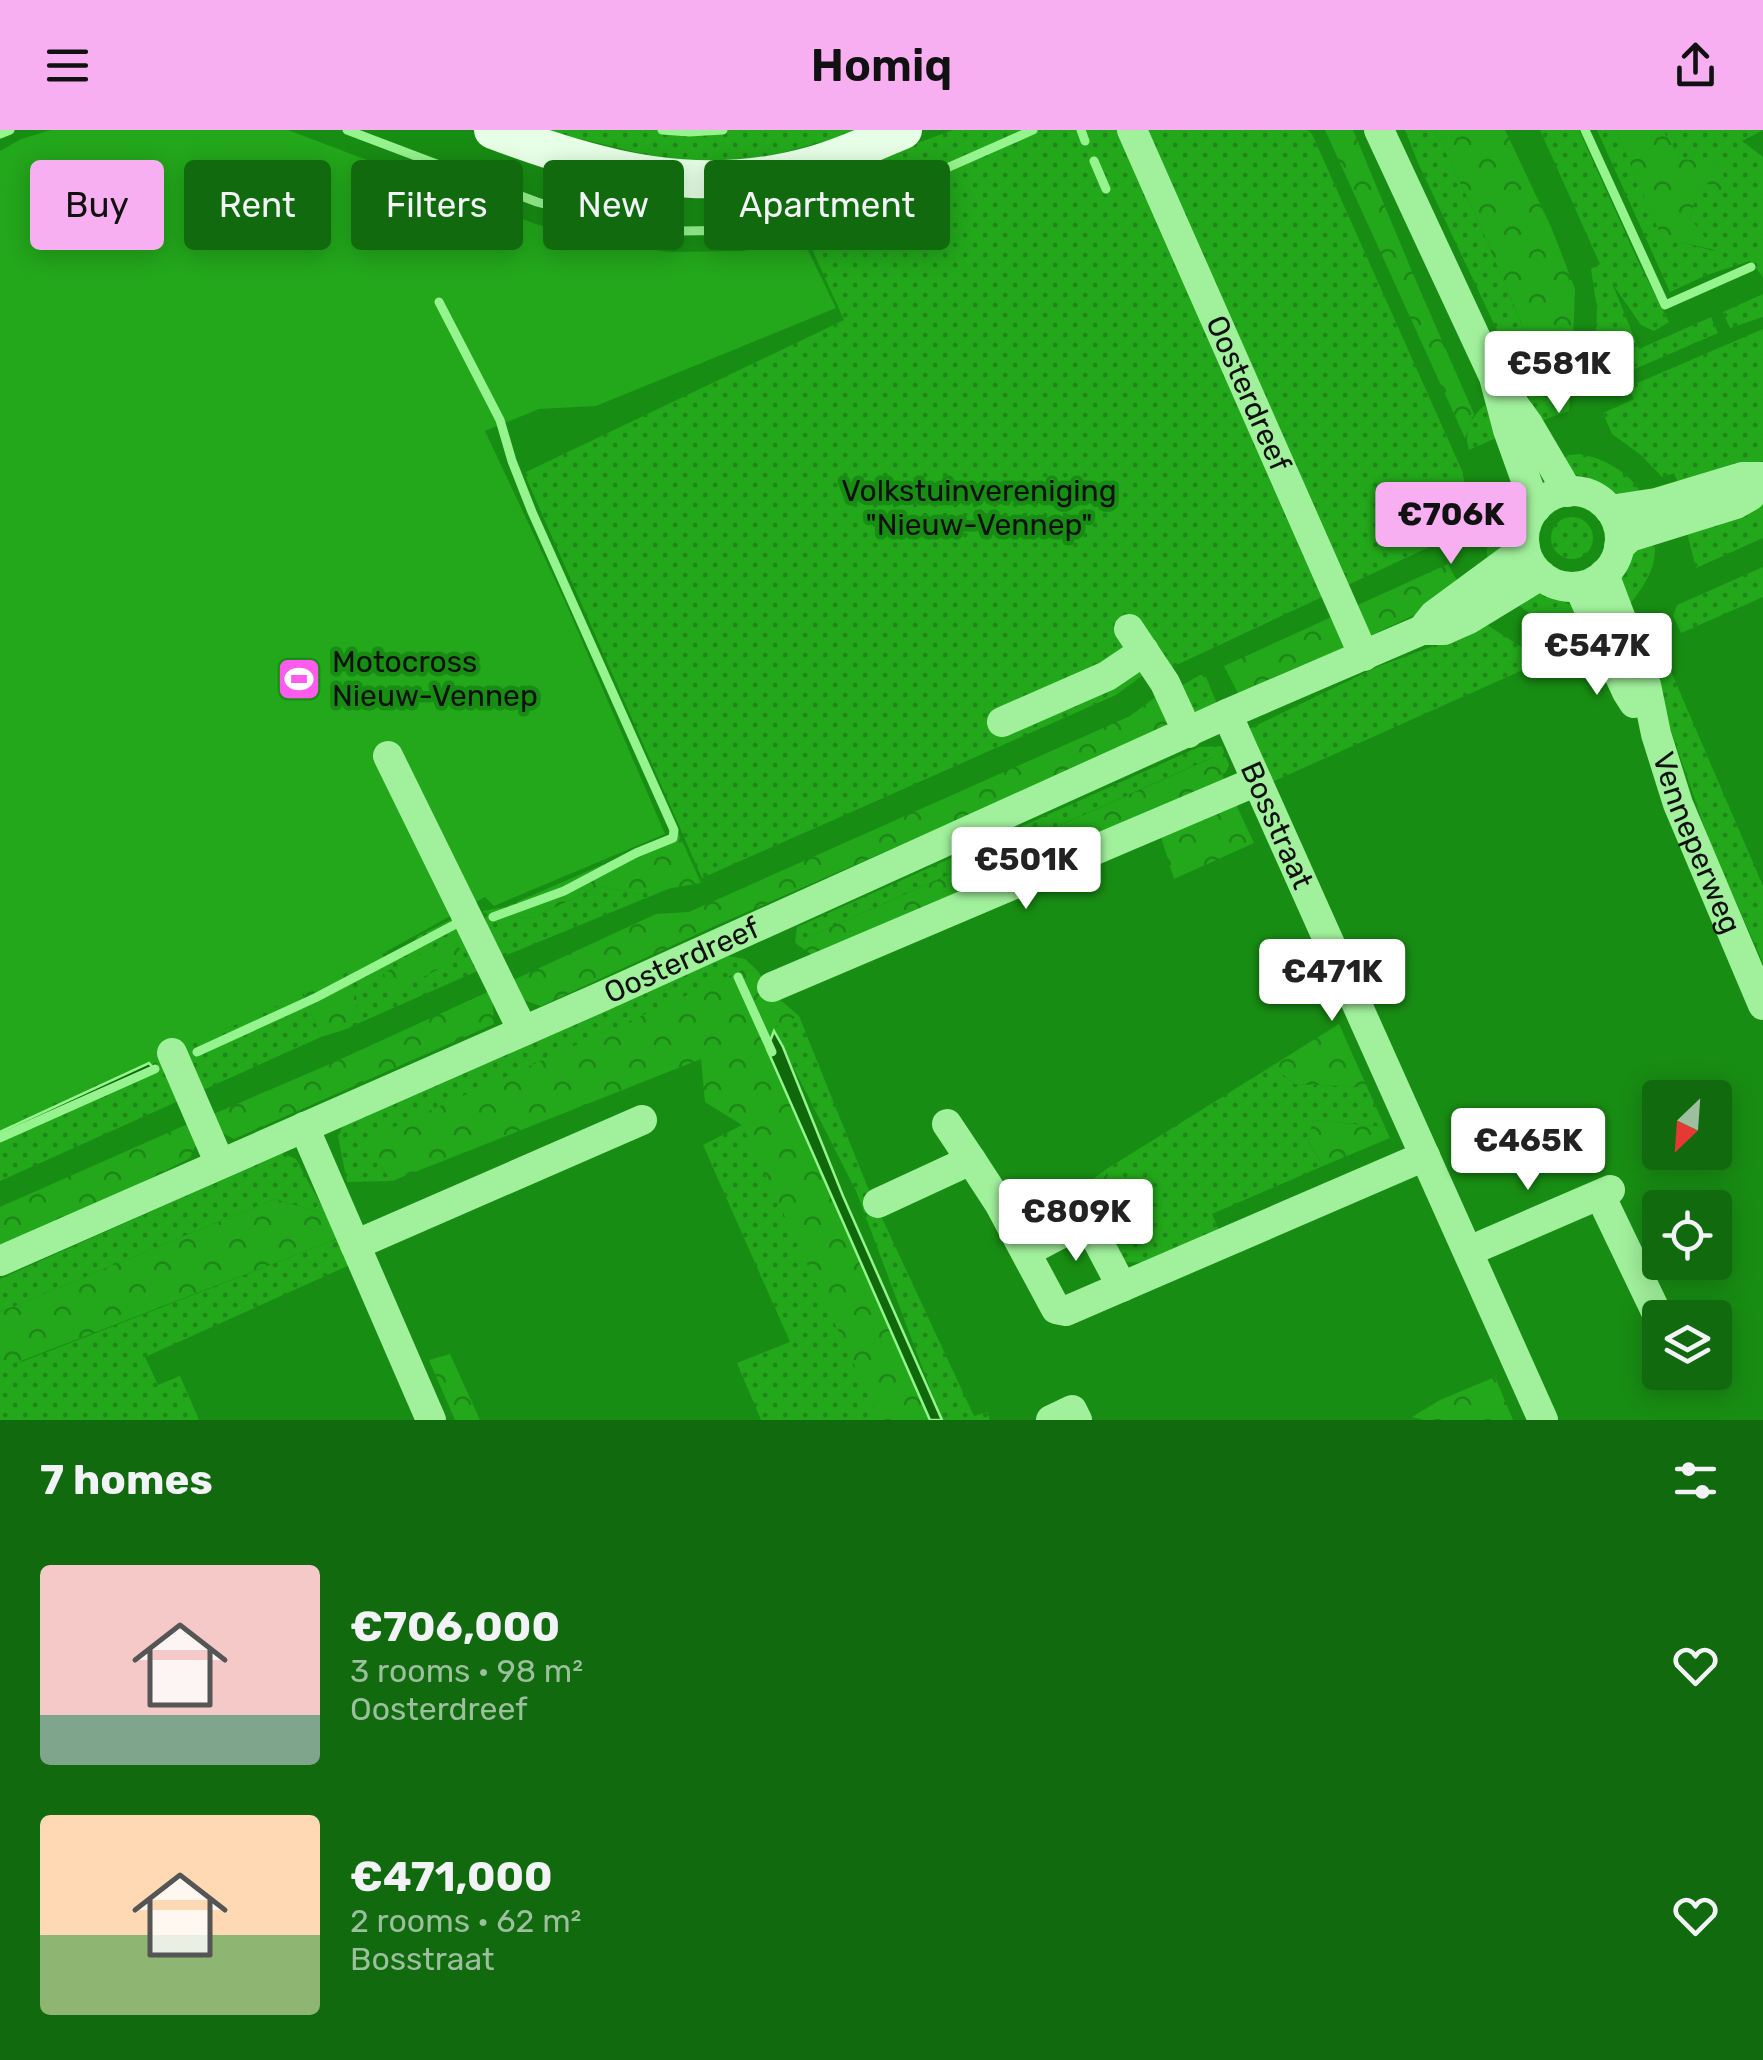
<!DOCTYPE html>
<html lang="en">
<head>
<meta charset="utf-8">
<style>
	:root { --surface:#126a0e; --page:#1f721c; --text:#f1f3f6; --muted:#9cbf9e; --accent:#f7aff2 }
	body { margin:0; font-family:Rubik,sans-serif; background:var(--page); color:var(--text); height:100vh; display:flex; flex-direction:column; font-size:38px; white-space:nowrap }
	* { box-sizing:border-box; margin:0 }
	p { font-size:32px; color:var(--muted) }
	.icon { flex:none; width:55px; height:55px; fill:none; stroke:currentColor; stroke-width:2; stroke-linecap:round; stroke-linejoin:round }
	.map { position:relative; height:1290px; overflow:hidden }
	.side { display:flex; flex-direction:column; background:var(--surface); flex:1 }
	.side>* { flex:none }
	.guide { position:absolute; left:30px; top:30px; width:1000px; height:90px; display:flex; gap:20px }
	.needle { width:65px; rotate:205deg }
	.buttons { position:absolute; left:1642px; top:950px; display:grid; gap:20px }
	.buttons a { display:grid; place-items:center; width:90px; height:90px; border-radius:10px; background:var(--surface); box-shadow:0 5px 25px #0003; font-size:50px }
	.price { position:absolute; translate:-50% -85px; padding:0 22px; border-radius:10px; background:#fff; color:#222; font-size:32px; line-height:65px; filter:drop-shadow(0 2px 5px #0008) }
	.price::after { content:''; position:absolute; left:50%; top:60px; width:30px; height:22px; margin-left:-15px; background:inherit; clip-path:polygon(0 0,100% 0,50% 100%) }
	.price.active { background:var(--accent); color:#111 }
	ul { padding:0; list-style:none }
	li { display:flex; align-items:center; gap:30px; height:250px; padding:0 40px }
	li span { display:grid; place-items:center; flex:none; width:280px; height:200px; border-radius:10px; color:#555 }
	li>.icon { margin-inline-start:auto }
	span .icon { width:120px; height:120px; fill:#fffc; stroke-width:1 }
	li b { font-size:42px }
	h2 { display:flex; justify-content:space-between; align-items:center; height:120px; padding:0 40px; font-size:42px }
	.tag { padding:0 35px; border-radius:10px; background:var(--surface); box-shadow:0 5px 25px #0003; font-size:35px; line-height:90px }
	.tag.active { background:var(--accent); color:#111 }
	header { display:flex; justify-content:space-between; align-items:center; height:130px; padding:0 40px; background:var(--accent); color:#111; font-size:45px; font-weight:600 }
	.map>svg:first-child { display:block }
</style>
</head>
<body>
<header><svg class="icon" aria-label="menu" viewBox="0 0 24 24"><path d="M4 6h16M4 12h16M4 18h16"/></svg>Homiq<svg class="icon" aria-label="share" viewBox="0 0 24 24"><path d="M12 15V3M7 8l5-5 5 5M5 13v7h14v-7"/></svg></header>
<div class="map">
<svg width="1763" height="1290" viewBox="0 0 1763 1290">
	<defs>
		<pattern id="grass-dots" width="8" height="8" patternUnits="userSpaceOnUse" patternTransform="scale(2.5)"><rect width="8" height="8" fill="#23a71b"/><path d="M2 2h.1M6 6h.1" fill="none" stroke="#1d8717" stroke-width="1.8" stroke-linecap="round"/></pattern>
		<pattern id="forest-crowns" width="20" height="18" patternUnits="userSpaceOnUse" patternTransform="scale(2.5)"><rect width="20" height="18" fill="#23a71b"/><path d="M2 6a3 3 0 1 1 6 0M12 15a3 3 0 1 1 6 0" fill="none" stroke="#1d8717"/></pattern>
	</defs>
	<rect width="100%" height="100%" fill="#188d13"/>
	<path fill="url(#grass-dots)" d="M 543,0 L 865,0 L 767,27 L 686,34 Z
		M 953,0 L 1307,0 L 1312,4 L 1463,343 C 1467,371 1473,384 1453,406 L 1170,538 L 1150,540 L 1116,565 L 702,748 L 524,343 L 844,190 L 786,61 Z
		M 1405,0 L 1435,0 L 1477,88 L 1530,214 L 1571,257 L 1569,281 L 1540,291 L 1419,35 Z
		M 1540,0 L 1579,0 L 1638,131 L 1669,192 L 1654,201 L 1641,195 L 1612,153 L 1639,219 L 1711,187 L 1718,203 L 1607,251 L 1595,223 L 1597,179 L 1591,139 L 1600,134 Z
		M 1597,0 L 1616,0 L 1662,107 L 1714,121 L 1690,88 L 1700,49 L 1734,66 L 1680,29 L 1663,0 L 1763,0 L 1742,11 L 1763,27 L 1763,147 L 1750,131 L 1707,145 L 1670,162 Z
		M 1763,164 L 1763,187 L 1730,198 L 1723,182 Z
		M 1763,199 L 1763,331 L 1680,357 L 1674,343 L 1662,347 L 1641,325 L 1612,304 L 1603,283 L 1634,269 L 1628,257 Z
		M 1485,275 L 1496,308 L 1469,320 C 1463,302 1471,287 1485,275 Z
		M 1579,324 C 1604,328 1630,342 1642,365 L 1625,368 L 1604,356 L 1573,343 L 1560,326 Z
		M 1515,347 L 1521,372 L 1520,379 L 1507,414 L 1488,431 C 1482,400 1497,371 1515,347 Z
		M 1763,369 L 1763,408 L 1696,438 L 1686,399 Z
		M1551 408a21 21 0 1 1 42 0a21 21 0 1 1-42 0Z
		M 1655,414 C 1656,439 1645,455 1630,474 C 1627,468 1624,463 1622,457 C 1616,435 1634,415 1655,414 Z
		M 1763,437 L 1763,467 L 1681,503 L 1673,486 L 1677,475 Z
		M 1543,460 L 1570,475 L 1583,494 C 1558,495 1534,491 1516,472 Z
		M 1481,491 L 1543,531 L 1272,652 L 1249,599 L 1377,537 L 1439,514 Z
		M 1655,504 L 1763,756 L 1763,833 L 1710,713 L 1641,514 Z
		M 1200,545 L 1206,547 L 1217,574 L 1201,581 L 1194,581 L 1181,556 Z
		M 1222,616 L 1229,635 L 1224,647 L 1213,627 L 795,813 L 797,797 L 1199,617 Z
		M 599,756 L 637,764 L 673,757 L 497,829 L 483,781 L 505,777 L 513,788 L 534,787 Z
		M 454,788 L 482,839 L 350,897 L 358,871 L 339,835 L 382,814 L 391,830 L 408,821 L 418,806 Z
		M 281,807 L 321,907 L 0,1051 L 0,1008 L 153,938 L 0,1002 L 0,914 Z
		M 728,826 L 745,829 L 758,841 L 743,840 L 379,1034 L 392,1051 L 347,1052 L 338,1006 L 344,994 Z
		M 799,886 L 868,1058 L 974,1286 L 987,1282 L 990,1290 L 942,1290 L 856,1061 L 783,917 L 767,919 L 775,896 Z
		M 1272,936 L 1295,954 L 1367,957 L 1385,997 L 1313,990 L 1308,1012 L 1323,1036 L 1212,1084 L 1220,1103 L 1148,1133 L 1125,1132 L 1115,1113 L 1133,1080 L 1113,1056 L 1105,1040 Z
		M 742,995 L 893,1290 L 761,1290 L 737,1233 L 790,1212 L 703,1015 Z
		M 282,1023 L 296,1029 L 326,1084 L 274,1069 L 0,1182 L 0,1149 Z
		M 1084,1056 L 1085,1068 L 1081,1082 L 1034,1105 L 1025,1093 Z
		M 337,1109 L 352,1134 L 145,1227 L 158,1255 L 180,1246 L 199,1290 L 0,1290 L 0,1236 L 24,1231 Z"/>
	<path fill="url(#forest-crowns)" d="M 1325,0 L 1353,0 L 1416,151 L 1474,284 L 1465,308 Z
		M 1435,0 L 1505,0 L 1552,99 L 1575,159 L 1571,257 L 1530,214 L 1477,88 Z
		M 1616,0 L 1663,0 L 1680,29 L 1716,32 L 1736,68 L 1700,50 L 1690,88 L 1715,120 L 1662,108 Z
		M 1448,434 L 1460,456 L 1425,480 L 1240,567 L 1224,536 Z
		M 1157,566 L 1170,597 L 717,795 L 541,876 L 526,871 L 509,852 L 656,784 L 689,782 L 1130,586 Z
		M 1214,627 L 1254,713 L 1174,749 L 1154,684 L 818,829 L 795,813 Z
		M 678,702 L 701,753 L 637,764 L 599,756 L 534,787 L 513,788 L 505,777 Z
		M 308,793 L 349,849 L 358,871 L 350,898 L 321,907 L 281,807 Z
		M 453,808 L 464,825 L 394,863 L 383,843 Z
		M 743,840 L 758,841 L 770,861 L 799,886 L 776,896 L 767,920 L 930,1290 L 880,1290 L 742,995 L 705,972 L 701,929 L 392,1051 L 379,1034 L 367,1009 Z
		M 492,860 L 494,894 L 234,1009 L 221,1002 L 211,985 L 330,934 Z
		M 1339,894 L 1367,957 L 1295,954 L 1272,936 Z
		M 1313,990 L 1385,997 L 1390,1008 L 1323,1036 L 1308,1011 Z
		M 190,993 L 198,1010 L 190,1028 L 56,1096 L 0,1116 L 0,1077 Z
		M 1105,1040 L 1113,1056 L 1133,1080 L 1115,1113 L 1080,1090 L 1085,1068 L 1084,1056 Z
		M 274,1069 L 326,1084 L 337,1109 L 0,1239 L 0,1182 Z
		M 450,1224 L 480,1290 L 455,1290 L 429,1230 Z
		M 1495,1247 L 1513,1290 L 1424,1290 L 1412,1287 L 1440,1270 Z"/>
	<path fill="#23a71b" d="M 51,0 L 288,0 L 536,94 L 595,111 L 669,122 L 742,121 L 803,110 L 836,178 L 596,276 L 539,279 L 485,301 L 564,469 L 665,704 L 494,776 L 485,767 C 447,788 409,809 371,830 C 251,892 124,942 0,996 L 0,21 L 21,9 Z"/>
	<path fill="#0f690b" stroke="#95f48d" stroke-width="2.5" d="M 774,901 L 783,917 L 843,1066 L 942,1290 L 930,1290 L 767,919 Z
		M 149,933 L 153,938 L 0,1008 L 0,1002 Z"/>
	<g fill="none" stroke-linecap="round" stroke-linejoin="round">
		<path stroke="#95f48d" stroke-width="9" d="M 347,0 L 537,72 L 606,91 L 680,101 L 754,100 L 841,80 L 915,52 L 1033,0
			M 662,0 L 689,2 L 723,0
			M 1081,0 L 1085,11
			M 1585,0 L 1665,175 L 1751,137
			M 0,4 L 10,0
			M 1094,31 L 1106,59
			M 439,172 L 500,290 L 512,331 L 532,382 L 674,700 L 673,708 L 636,723 L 564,761 L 493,787
			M 738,847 L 772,922
			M 197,922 L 315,868 L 454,795
			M 0,1008 L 155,939"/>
		<g stroke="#a1f19c" stroke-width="30">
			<path id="s1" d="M 1132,0 L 1364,526"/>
			<path d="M 1379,0 L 1494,247 L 1508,300 L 1536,378"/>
			<path d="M 1505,262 L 1528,294 L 1568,362"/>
			<circle cx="1572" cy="409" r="48"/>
			<path d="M 1610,380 L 1656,373 L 1742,347 L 1763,347"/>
			<path d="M 1619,417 L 1630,407 L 1736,374 L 1750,366 L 1763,352"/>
			<path id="s2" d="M 1604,444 L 1646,555 L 1656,604 L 1678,674 L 1763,875"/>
			<path d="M 1579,457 L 1627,562 L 1634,573"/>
			<path d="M 1129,499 L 1165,553 L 1188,603"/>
			<path d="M 1422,500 L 1434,485 L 1525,418"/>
			<path id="s3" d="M 1227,584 L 1543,1290"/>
			<path d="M 1002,592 L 1107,546 L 1144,521"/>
			<path d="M 388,626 L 523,901"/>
			<path d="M 772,857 L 1257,651"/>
			<path d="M 172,923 L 220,1034"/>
			<path d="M 304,997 L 431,1290"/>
			<path d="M 971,1030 L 999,1073 L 1056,1179 L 1066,1181 L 1425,1026"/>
			<path d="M 1600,1065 L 1660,1190"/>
			<path d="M 878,1073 L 971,1030 L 947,994"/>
			<path d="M 355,1115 L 642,990"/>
			<path d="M 1469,1121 L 1610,1060"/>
			<path d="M 1026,1122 L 1077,1095 L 1082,1095 L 1093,1102 L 1122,1157"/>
			<path id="s4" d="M 0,1131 L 601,867 L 1227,584 L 1422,500 L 1444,500 L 1469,489 L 1541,445"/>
			<path d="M 1051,1290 L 1072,1280 L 1077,1290"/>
		</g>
		<path stroke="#e6ffe6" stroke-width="38" d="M 493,0 C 601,41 702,68 817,34 C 847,25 875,12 903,0"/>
	</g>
	<defs>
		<g id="stadium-square" transform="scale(2.25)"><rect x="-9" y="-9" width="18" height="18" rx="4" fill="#ff5cee" stroke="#188d13"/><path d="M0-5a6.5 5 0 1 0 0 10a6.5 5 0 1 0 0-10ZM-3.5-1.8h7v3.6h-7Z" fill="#fff"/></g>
	</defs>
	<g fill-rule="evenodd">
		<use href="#stadium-square" x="299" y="549"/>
	</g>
	<g text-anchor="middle" stroke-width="9" stroke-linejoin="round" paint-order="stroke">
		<g font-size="30" fill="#111" stroke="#188d13">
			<text dy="10" stroke="none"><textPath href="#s1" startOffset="288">Oosterdreef</textPath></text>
			<text dy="10" stroke="none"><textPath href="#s3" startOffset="122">Bosstraat</textPath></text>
			<text dy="10" stroke="none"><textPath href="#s2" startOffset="285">Venneperweg</textPath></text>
			<text dy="10" stroke="none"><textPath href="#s4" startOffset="745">Oosterdreef</textPath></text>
		</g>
		<g font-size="30" fill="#111" stroke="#188d13">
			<text x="979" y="371">Volkstuinvereniging<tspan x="979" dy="34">"Nieuw-Vennep"</tspan></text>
		</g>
		<g font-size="30" fill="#111" stroke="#188d13" text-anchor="start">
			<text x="332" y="542">Motocross<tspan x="332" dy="34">Nieuw-Vennep</tspan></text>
		</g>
	</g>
</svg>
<div class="buttons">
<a><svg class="needle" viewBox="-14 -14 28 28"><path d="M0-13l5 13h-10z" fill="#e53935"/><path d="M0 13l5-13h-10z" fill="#9cbf9e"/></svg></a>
<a><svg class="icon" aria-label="locate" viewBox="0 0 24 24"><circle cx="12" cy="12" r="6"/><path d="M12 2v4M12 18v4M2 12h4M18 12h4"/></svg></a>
<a><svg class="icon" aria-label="layers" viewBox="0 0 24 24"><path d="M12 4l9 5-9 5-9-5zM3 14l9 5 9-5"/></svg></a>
</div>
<b class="price" style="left:1559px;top:286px">€581K</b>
<b class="price active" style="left:1451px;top:437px">€706K</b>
<b class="price" style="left:1597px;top:568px">€547K</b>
<b class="price" style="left:1026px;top:782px">€501K</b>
<b class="price" style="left:1332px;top:894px">€471K</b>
<b class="price" style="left:1528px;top:1063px">€465K</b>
<b class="price" style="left:1076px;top:1134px">€809K</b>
<div class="guide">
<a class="tag active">Buy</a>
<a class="tag">Rent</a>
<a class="tag">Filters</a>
<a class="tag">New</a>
<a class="tag">Apartment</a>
</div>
</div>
<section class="side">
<h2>7 homes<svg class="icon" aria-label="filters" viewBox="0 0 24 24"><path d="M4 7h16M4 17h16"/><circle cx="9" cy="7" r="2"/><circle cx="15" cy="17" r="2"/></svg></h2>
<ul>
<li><span style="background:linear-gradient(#f6c9c9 75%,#7fa58c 0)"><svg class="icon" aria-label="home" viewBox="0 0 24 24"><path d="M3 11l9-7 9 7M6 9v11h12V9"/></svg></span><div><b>€706,000</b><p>3 rooms · 98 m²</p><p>Oosterdreef</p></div><svg class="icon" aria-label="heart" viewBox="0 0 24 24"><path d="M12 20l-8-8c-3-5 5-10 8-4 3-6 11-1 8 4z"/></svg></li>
<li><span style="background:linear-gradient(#ffd9b3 60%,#8fb573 0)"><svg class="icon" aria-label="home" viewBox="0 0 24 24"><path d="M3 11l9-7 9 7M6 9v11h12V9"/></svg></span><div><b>€471,000</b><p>2 rooms · 62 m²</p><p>Bosstraat</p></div><svg class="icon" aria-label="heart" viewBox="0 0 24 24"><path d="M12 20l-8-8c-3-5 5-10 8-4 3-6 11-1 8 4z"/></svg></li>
</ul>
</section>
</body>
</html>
